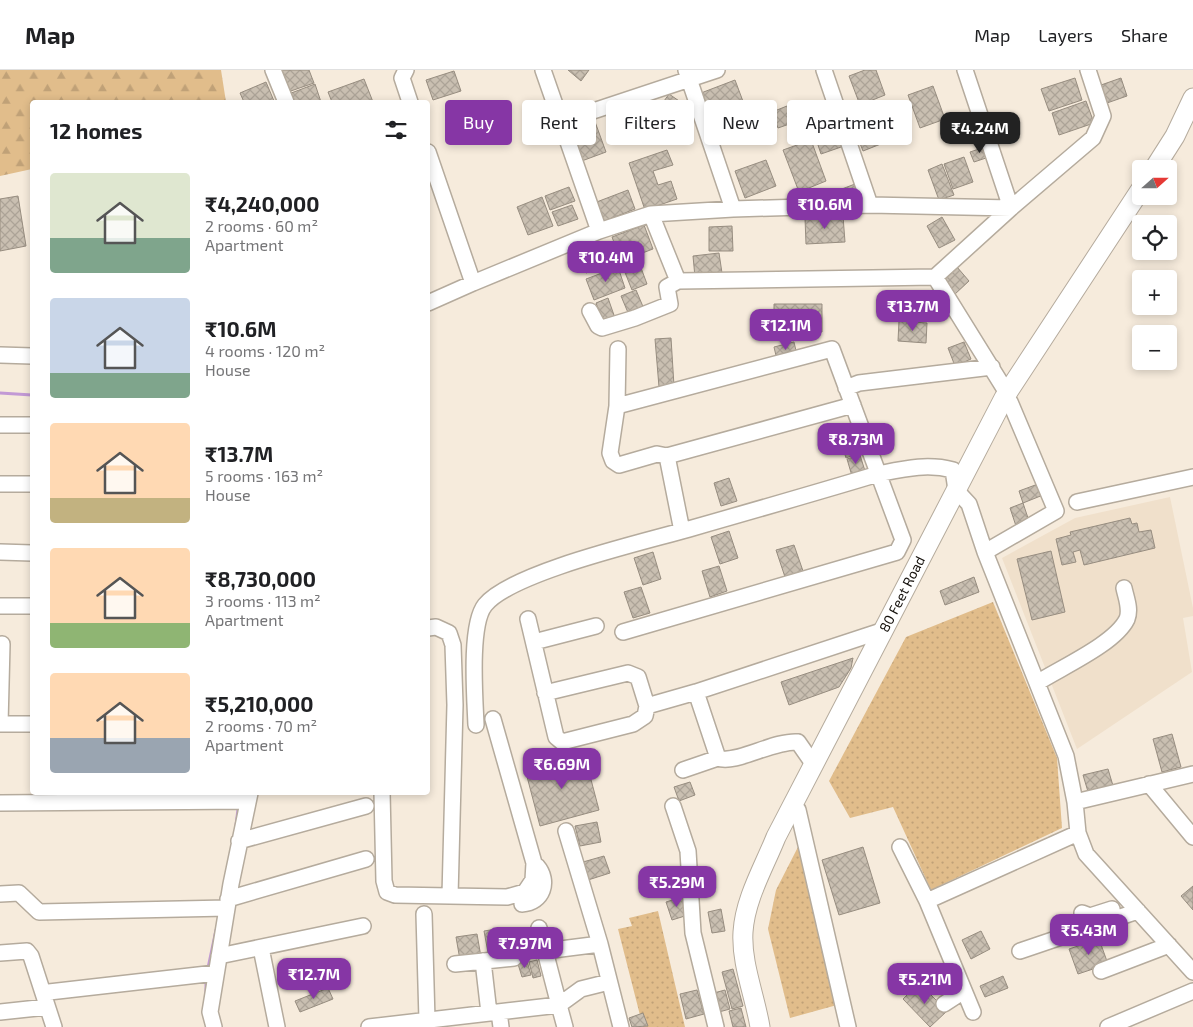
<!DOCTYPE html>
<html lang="en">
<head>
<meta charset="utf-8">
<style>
	:root { --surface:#fff; --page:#f2f2f2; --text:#202124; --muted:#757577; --line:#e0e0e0; --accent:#8636a5 }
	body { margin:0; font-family:"Exo 2",sans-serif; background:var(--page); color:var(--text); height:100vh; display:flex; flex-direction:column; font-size:19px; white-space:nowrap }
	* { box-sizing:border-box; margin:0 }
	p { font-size:16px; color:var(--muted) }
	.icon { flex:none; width:28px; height:28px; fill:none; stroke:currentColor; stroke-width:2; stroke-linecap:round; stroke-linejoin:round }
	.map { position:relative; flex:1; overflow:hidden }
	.sheet { position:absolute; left:30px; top:30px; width:400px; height:695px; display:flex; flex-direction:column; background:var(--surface); border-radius:5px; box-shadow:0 2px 8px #0003 }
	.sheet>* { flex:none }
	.banner { position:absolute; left:445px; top:30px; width:475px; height:45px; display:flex; gap:10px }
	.needle { width:32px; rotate:69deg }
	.fabs { position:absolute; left:1132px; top:90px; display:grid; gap:10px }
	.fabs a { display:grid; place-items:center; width:45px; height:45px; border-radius:5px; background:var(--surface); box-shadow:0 2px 8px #0003; font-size:25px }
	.price { position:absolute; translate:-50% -42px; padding:0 11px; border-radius:10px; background:var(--accent); color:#fff; font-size:16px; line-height:32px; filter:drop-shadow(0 1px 2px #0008) }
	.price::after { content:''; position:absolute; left:50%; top:30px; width:15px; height:11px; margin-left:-8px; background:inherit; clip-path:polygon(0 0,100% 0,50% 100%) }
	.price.on { background:#222; color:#fff }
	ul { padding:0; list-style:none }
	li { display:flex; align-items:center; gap:15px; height:125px; padding:0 20px }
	li span { display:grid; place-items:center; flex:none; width:140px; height:100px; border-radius:5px; color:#555 }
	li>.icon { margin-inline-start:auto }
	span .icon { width:60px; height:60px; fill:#fffc; stroke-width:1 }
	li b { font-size:21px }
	h2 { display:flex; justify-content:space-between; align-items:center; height:60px; padding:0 20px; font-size:21px }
	.pill { padding:0 18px; border-radius:5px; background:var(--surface); box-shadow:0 2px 8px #0003; font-size:18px; line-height:45px }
	.pill.on { background:var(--accent); color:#fff }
	header { display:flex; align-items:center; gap:30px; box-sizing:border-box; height:70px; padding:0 25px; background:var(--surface); border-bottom:1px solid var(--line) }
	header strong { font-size:24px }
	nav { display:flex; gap:28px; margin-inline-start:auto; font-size:18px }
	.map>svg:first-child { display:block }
</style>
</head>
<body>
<header>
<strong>Map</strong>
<nav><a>Map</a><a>Layers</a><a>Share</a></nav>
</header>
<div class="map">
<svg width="1193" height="957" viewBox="0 0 1193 957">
	<defs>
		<pattern id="green-dots" width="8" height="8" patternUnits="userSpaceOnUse" patternTransform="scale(1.25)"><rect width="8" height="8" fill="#e1bd8b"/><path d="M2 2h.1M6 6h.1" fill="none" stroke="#c0a177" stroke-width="1.8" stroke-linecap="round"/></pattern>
		<pattern id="forest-firs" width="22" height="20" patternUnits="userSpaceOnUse" patternTransform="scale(1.25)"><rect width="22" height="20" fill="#e1bd8b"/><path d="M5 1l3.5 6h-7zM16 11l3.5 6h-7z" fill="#c0a177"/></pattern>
		<pattern id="building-cross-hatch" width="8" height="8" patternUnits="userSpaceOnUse" patternTransform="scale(1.25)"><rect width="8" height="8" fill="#c9bfb1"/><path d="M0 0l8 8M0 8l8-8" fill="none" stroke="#aca397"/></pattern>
	</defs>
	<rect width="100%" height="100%" fill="#f6ebdc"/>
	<path fill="#f0e0cb" d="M 1170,427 L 1193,538 L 1193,546 L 1183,548 L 1192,602 L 1077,679 L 1002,488 L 1075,448 Z"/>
	<path fill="url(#green-dots)" d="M 993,532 L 1057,688 L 1062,758 L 931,820 L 893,737 L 850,748 L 829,711 L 906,567 Z
		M 798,777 L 837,935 L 790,948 L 768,859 L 776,820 Z
		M 658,841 L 685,957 L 643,957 L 618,859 L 632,856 L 629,848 Z"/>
	<path fill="url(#forest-firs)" d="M 0,0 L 221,0 L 226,32 L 32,32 L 32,99 L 0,106 Z"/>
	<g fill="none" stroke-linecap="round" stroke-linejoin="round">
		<path stroke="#c299d5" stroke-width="3" d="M 0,323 L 32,325
			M 242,723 L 242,722
			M 236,756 L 238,739
			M 208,898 L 216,860
			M 206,928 L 206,909"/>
	</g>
	<path fill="url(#building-cross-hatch)" stroke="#978d80" d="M 281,0 L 309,0 L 314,13 L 285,23 L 277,2 Z
		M 568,0 L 589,0 L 581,11 Z
		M 865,0 L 876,0 L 885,25 L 860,35 L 849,6 Z
		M 454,1 L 461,21 L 433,30 L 426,10 Z
		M 1075,8 L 1082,30 L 1049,41 L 1041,19 Z
		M 1121,8 L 1127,26 L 1107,33 L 1101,15 Z
		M 364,9 L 373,32 L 332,32 L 328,22 Z
		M 735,10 L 744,34 L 710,47 L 701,23 Z
		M 266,12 L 274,31 L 244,32 L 240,23 Z
		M 315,14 L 321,32 L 289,32 L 286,25 Z
		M 933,16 L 945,49 L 920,58 L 908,25 Z
		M 669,24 L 698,44 L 681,68 L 668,60 L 666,62 L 654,53 L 656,51 L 652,48 Z
		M 1086,31 L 1094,53 L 1059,65 L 1052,43 Z
		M 792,34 L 798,51 L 778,58 L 772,42 Z
		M 884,35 L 896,68 L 863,81 L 850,48 Z
		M 649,41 L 655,57 L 638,64 L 632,48 Z
		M 594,49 L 606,82 L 579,92 L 567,59 Z
		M 837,58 L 844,76 L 821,84 L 815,66 Z
		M 811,70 L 826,111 L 799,122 L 783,80 Z
		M 985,77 L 989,87 L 974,92 L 970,82 Z
		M 667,80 L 673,95 L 653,101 L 658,115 L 671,111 L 677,129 L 645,140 L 629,93 Z
		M 964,87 L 973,112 L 953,119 L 944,94 Z
		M 766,90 L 776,116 L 745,128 L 735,101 Z
		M 942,94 L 954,125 L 939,130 L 928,100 Z
		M 855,114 L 859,124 L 837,132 L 834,122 Z
		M 569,117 L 575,131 L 550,140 L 545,126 Z
		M 628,120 L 635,139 L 602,152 L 594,133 Z
		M 18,126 L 26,176 L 0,181 L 0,129 Z
		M 542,127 L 553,156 L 528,165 L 517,137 Z
		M 572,135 L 578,149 L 558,156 L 552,142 Z
		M 843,146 L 845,172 L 806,174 L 805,148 Z
		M 942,147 L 955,170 L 939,178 L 927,156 Z
		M 644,155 L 653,179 L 621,191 L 612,167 Z
		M 732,156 L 733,181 L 709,181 L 709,157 Z
		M 608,173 L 615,192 L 586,203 L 579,184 Z
		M 719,183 L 722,203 L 695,207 L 693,186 Z
		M 640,195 L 647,214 L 632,220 L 624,200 Z
		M 618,197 L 625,218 L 594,230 L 586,209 Z
		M 957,197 L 969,211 L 954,225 L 942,210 Z
		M 636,220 L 644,239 L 629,245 L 621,226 Z
		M 608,228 L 615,248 L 603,252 L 596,233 Z
		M 774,234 L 822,234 L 822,262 L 774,261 Z
		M 899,251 L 927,253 L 926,273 L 898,271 Z
		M 671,268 L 674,316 L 659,317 L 655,269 Z
		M 794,272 L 797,285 L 777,290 L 774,277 Z
		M 964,272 L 971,289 L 955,296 L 948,278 Z
		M 852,359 L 859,383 L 846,388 L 838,363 Z
		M 860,385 L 865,401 L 852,406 L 847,389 Z
		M 729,408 L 737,431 L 721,436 L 714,413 Z
		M 1038,414 L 1043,425 L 1023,433 L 1019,421 Z
		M 1023,433 L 1029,451 L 1016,456 L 1010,438 Z
		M 1130,448 L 1132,454 L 1137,453 L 1139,462 L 1151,460 L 1155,478 L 1084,495 L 1080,480 L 1073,482 L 1076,492 L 1062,495 L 1056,469 L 1071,465 L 1070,462 Z
		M 729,461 L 738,488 L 720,494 L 711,467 Z
		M 794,475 L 803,501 L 785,507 L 776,480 Z
		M 1051,481 L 1065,542 L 1032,550 L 1017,489 Z
		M 653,482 L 661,509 L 643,515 L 634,488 Z
		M 719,496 L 727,521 L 710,527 L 702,501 Z
		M 974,507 L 979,522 L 945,535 L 940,521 Z
		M 641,517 L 650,543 L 633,548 L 624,522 Z
		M 853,588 L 851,598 L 839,617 L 789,635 L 781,612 Z
		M 1172,664 L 1181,697 L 1162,702 L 1153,669 Z
		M 584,683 L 599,740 L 540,756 L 525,699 Z
		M 1108,699 L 1114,719 L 1089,725 L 1083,705 Z
		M 690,712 L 695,725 L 679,731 L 674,717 Z
		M 597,752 L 601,772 L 580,776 L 575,756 Z
		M 863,777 L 880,833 L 839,845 L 822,790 Z
		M 604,786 L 610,803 L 588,810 L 583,792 Z
		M 1193,816 L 1193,840 L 1181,826 Z
		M 682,827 L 688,845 L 672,850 L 666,832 Z
		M 721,839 L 725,861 L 712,863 L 708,842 Z
		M 503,858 L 508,885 L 489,888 L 484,861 Z
		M 981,861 L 990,879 L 971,889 L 962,870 Z
		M 477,864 L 481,887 L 460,890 L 456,867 Z
		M 1099,869 L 1108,894 L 1078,904 L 1069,879 Z
		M 537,890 L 541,906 L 533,908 L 529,892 Z
		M 527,891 L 531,905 L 522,907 L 518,894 Z
		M 733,899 L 743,936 L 732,939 L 722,902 Z
		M 1003,906 L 1008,918 L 985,927 L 980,916 Z
		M 919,913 L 947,941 L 930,957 L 903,929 Z
		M 328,918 L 333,929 L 300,942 L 295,931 Z
		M 697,920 L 704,944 L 686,949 L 680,924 Z
		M 725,920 L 730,939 L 715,943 L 710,924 Z
		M 741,938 L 746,957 L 733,957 L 729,941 Z
		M 643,943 L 648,956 L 632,957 L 629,948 Z"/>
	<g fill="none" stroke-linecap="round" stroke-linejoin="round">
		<g stroke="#b5ab9d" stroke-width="18">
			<path id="minor" d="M 273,0 L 286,32
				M 406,0 L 402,8 L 410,32
				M 543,0 L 599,161
				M 686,0 L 733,139
				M 824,0 L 870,135
				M 965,0 L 1011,138 L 935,207 L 1007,323
				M 560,52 L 717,0
				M 428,82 L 473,213 L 599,161 L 651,144 L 733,139 L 870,135 L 1011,138 L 1093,68 L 1103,46 L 1088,0
				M 651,144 L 678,211 L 935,207
				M 428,233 L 473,213
				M 590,241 L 598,256 L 602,258 L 635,248 L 670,234 L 667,217 L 678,211
				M 618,279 L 617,336 L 610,383 L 613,391 L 619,395 L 657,384 L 667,386 L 682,461
				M 0,285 L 32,286
				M 846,318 L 859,313 L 992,297
				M 617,336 L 832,279 L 903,470 L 897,482 L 623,562
				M 0,355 L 32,355
				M 667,386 L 853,335
				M 0,414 L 32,414
				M 1077,432 L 1193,407
				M 0,482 L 32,483
				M 985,482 L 1056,441 L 1010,332
				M 0,536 L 32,536
				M 528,549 L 556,667 L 562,672 L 633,654 L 645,646 L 647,636 L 696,622 L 884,560
				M 534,572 L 596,556
				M 1037,613 C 1060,598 1115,574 1127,549 C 1131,539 1126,528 1124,518
				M 696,622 L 718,688 C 735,695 774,670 798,672 L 814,695
				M 545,623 L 628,603 L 638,607 L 647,636
				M 0,654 L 2,574
				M 0,654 L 32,654
				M 476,655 C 475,629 469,555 485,535 C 512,502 644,472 689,459 C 752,441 815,423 878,404 C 903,399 927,393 953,400 L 956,420 L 969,434 L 985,482 L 1066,686 L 1075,732 L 1078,763 L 1086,784 L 1193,902
				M 683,700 L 718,688
				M 1149,714 L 1193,767
				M 382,722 L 384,811 L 387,822 L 395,825 L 450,826 L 455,635 L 453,575 L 449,563 L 436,557 L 428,558
				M 1075,732 L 1193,704
				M 0,733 L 247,731
				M 673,736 L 688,781 L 693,863 L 716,957
				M 798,740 L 848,957
				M 566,761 L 600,874
				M 239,771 L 366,736
				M 900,777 L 927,831
				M 0,824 L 19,823 L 39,842 L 227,838
				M 450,826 L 507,827 L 525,822 L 533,810 L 534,793 L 493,649
				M 228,829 L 366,789
				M 522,834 C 543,833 550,811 537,796
				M 1082,843 L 1090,846 L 1112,839
				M 424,844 L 427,950
				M 539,858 L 545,881
				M 261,878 L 277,957
				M 1020,881 L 1138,841
				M 0,883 L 27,881 L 31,886 L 54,957
				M 219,886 L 363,856
				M 483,891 L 489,943
				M 455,894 L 514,888
				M 1101,901 L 1169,875
				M 49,922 L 216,903
				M 944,934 L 964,921
				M 0,942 L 47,937
				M 499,942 L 501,957
				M 973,942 L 927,831 L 1078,763
				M 214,957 L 210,942 L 231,814 L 250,723
				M 369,957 L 559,935 L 545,881 L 600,874 L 621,957
				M 565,957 L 559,935 L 581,919 L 609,912
				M 1108,957 L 1193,921"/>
		</g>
		<g stroke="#b5ab9d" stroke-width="21">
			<path id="major" d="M 1154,99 L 1175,66 L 1193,28
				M 760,957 C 755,926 741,893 743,862 C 745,829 764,797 776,767 L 1004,328 L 1141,119"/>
		</g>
		<use href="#minor" stroke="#fff" stroke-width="15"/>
		<use href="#major" stroke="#fff" stroke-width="19"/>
	</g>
	<g text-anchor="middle" stroke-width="4" stroke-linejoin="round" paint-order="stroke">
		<g font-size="14" fill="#15110c" stroke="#fff">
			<text transform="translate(902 524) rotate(-63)" y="5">80 Feet Road</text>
		</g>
	</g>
</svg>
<div class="fabs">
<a><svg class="needle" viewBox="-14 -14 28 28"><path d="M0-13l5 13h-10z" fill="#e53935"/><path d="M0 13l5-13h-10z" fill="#757577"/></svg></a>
<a><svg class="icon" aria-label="locate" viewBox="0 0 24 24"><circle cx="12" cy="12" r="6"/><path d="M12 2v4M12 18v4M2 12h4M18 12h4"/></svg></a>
<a>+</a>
<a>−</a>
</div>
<b class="price on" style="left:980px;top:84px">₹4.24M</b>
<b class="price" style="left:825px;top:160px">₹10.6M</b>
<b class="price" style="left:606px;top:213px">₹10.4M</b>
<b class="price" style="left:913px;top:262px">₹13.7M</b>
<b class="price" style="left:786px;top:281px">₹12.1M</b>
<b class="price" style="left:856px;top:395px">₹8.73M</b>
<b class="price" style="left:562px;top:720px">₹6.69M</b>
<b class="price" style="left:677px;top:838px">₹5.29M</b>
<b class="price" style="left:1089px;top:886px">₹5.43M</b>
<b class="price" style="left:525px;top:899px">₹7.97M</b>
<b class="price" style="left:314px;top:930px">₹12.7M</b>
<b class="price" style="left:925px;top:935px">₹5.21M</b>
<div class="banner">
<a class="pill on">Buy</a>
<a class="pill">Rent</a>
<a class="pill">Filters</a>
<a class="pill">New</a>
<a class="pill">Apartment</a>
</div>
<section class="sheet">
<h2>12 homes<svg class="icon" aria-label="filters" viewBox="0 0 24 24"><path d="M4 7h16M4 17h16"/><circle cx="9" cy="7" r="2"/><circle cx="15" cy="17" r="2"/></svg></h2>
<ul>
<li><span style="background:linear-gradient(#dfe7d0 65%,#7fa58c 0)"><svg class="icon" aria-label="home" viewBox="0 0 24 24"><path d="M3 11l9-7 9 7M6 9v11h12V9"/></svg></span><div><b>₹4,240,000</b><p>2 rooms · 60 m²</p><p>Apartment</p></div></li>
<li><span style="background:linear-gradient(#c9d6e8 75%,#7fa58c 0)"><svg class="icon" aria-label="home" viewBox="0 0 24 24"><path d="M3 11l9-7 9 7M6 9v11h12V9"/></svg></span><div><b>₹10.6M</b><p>4 rooms · 120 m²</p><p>House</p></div></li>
<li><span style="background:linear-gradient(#ffd9b3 75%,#c2b280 0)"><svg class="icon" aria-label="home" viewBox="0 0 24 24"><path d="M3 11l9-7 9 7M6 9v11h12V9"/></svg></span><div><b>₹13.7M</b><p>5 rooms · 163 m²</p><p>House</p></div></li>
<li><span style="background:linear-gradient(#ffd9b3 75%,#8fb573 0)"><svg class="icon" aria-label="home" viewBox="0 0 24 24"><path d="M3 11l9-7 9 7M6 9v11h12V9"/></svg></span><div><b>₹8,730,000</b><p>3 rooms · 113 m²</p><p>Apartment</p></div></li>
<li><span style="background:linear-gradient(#ffd9b3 65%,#9aa5b1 0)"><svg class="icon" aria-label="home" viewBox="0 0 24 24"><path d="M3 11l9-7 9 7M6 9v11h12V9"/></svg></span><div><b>₹5,210,000</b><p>2 rooms · 70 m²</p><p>Apartment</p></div></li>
</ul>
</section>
</div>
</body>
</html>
